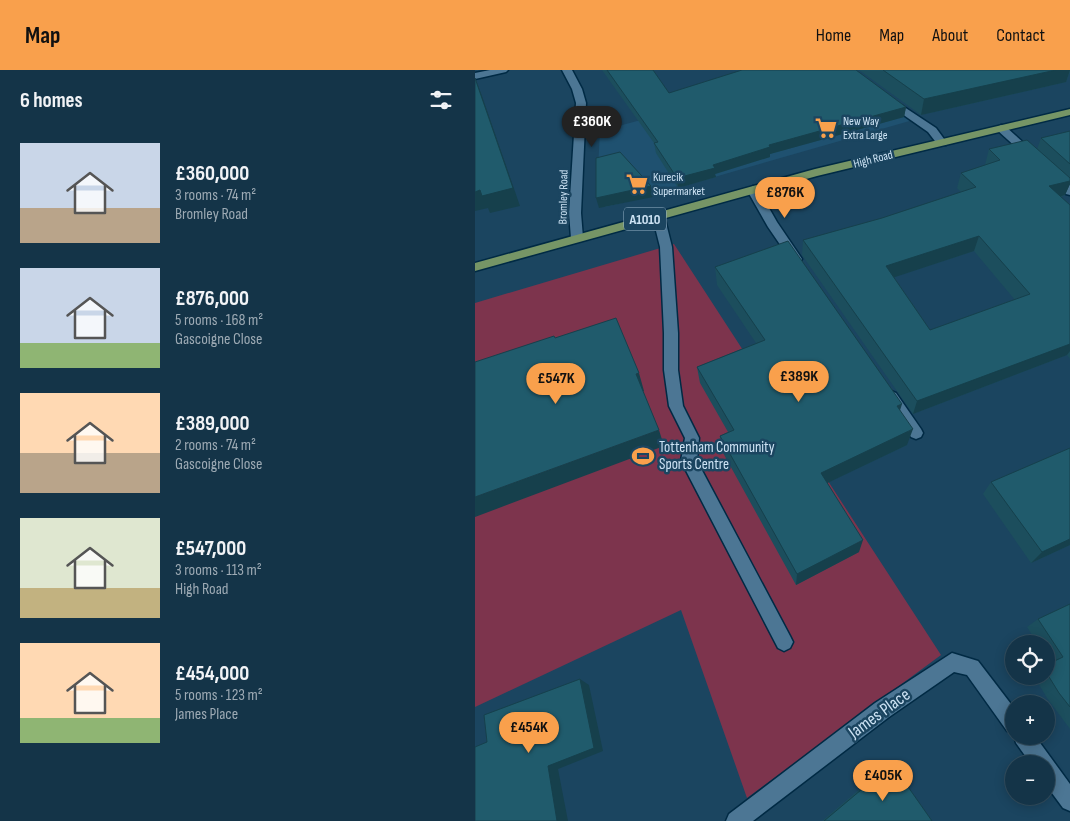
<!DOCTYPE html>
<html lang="en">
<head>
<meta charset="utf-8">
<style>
	:root { --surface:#143448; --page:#213f52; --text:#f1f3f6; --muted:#9daab4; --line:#334f60; --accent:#f9a04c }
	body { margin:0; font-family:"Sofia Sans Condensed",sans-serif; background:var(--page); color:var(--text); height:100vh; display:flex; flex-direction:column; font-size:19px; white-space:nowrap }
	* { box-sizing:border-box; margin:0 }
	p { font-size:16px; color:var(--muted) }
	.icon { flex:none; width:28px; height:28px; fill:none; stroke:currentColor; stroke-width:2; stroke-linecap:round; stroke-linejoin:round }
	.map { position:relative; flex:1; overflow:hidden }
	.sheet { display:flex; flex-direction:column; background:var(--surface); width:475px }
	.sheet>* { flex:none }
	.buttons { position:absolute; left:530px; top:565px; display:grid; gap:10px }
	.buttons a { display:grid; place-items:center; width:50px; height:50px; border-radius:50%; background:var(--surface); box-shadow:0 2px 12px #0003,0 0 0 1px var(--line); font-size:25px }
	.price { position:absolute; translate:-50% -42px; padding:0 11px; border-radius:18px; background:var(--accent); color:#111; font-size:16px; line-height:32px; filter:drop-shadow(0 1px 2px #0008) }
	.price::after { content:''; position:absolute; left:50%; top:30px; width:15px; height:11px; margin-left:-8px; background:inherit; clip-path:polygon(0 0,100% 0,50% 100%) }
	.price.on { background:#222; color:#fff }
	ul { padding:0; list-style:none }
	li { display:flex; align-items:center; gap:15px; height:125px; padding:0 20px }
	li span { display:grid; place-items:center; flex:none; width:140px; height:100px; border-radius:0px; color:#555 }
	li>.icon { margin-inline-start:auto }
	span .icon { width:60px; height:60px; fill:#fffc; stroke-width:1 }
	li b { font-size:21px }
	h2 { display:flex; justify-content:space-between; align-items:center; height:60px; padding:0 20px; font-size:21px }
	header { display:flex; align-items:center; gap:30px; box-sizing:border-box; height:70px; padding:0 25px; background:var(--accent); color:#111 }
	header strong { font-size:24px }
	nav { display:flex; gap:28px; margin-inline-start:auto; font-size:18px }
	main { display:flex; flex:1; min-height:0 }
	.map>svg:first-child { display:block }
</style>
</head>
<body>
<header>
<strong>Map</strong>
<nav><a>Home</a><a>Map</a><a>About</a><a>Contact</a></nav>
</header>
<main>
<section class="sheet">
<h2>6 homes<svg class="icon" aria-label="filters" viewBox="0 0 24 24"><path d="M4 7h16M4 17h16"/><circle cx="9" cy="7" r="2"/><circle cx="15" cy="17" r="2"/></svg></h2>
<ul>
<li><span style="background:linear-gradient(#c9d6e8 65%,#b9a48a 0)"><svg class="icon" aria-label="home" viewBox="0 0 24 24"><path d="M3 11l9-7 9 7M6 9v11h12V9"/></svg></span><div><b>£360,000</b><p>3 rooms · 74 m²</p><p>Bromley Road</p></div></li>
<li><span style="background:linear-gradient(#c9d6e8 75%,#8fb573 0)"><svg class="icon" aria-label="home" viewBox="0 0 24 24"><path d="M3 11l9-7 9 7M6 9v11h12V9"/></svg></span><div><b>£876,000</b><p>5 rooms · 168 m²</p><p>Gascoigne Close</p></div></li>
<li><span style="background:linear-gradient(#ffd9b3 60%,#b9a48a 0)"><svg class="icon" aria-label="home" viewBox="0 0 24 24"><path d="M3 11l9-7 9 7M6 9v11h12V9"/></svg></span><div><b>£389,000</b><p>2 rooms · 74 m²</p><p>Gascoigne Close</p></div></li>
<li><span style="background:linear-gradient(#dfe7d0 70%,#c2b280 0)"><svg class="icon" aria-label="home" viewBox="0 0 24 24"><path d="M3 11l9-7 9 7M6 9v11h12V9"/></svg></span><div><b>£547,000</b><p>3 rooms · 113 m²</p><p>High Road</p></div></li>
<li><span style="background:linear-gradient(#ffd9b3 75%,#8fb573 0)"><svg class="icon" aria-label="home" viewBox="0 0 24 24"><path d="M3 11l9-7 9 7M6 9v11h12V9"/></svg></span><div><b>£454,000</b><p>5 rooms · 123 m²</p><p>James Place</p></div></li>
</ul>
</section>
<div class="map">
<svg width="595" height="751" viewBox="0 0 595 751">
	<rect width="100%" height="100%" fill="#1b4560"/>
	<path fill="#1f5170" d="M 368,0 L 438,50 L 156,131 L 130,137 L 123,99 L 125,61 L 244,29 Z"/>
	<path fill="#7d344d" d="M 199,174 L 466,585 L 272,728 L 206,540 L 0,637 L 0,233 Z"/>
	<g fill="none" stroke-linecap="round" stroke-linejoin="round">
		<g stroke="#002a44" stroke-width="3">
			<path id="lane" d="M 15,0 L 33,0 L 31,2 L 0,9 L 0,3 Z
				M 414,27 L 461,58 L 472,73 L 471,75 L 463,75 L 453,62 L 410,32 L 410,28 Z
				M 183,141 L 189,145 L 197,177 L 203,263 L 203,300 L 208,336 L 224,368 L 222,391 L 315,566 L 318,572 L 315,578 L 309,581 L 303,578 L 206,391 L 210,368 L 194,336 L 189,300 L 189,263 L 185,177 L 177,145 Z"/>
		</g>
		<g stroke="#002a44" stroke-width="3">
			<path id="street" d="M 87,0 L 97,0 L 107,19 L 111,33 L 106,143 L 108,168 L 102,172 L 96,168 L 94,143 L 101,33 L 97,19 Z
				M 526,55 L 530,56 L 561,84 L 562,86 L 561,88 L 553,88 L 522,60 L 521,58 Z
				M 577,101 L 581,103 L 595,115 L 595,125 L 591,124 L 573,107 L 571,105 L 573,103 Z
				M 278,116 L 282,117 L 302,152 L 325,186 L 327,189 L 325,192 L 317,192 L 293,157 L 272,120 Z
				M 416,321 L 421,323 L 446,359 L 448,363 L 446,367 L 441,369 L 436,367 L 411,331 L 409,327 L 411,323 Z
				M 477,583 L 503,591 L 539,638 L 539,663 L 532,661 L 492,605 L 479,602 L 414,647 L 278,751 L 251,751 L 254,744 L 400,633 Z
				M 539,665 L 560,666 L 595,714 L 595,741 L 588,738 L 571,715 L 571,694 L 556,694 L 541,673 Z"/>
		</g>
		<g stroke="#002a44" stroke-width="3">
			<path id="primary" d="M 595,39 L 595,45 L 342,106 L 0,201 L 0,193 L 340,99 Z"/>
		</g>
		<use href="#lane" fill="#4c7694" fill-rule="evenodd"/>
		<use href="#street" fill="#4c7694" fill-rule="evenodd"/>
		<use href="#primary" fill="#769566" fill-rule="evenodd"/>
	</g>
	<path fill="#1c4e5d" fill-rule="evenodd" d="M 127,0 L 178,0 L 194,23 L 431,37 L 429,47 L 295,84 L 295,87 L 240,104 L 241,107 L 203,118 L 181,83 L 179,73 Z
		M 384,0 L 595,0 L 595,2 L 591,12 L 446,45 Z
		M 595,61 L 595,114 L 590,125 L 586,127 L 595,135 L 595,289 L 592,285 L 438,344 L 327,185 L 328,170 L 407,148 L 486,122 L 482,118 L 486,103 L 510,95 L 514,79 L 562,79 L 566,68 ZM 499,181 L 540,230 L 455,260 L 419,207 Z
		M 240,197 L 425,340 L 432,375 L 352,413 L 384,482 L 321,515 L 247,381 L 245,366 L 253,362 L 225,313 L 222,297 L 281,273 L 242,215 Z
		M 516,412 L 595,475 L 556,493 L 508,424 Z
		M 595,534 L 595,659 L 572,628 L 559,606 L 571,606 L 571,595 L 576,593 L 571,586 L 571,574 L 563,574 L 552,557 L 563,549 Z
		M 417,694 L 457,751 L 347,751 L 412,696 Z"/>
	<path fill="#16404c" d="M 581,0 L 595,0 L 591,12 L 446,45 L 449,29 Z
		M 0,8 L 7,26 L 45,136 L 15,143 L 13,138 L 0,141 L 0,122 L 5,120 Z
		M 431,37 L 429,47 L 295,84 L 295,87 L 240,104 L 241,107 L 203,118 L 202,108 L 238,95 L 294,75 Z
		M 595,111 L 595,114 L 590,125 L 568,131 L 574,116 Z
		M 176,116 L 178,127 L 124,138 L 121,128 Z
		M 504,166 L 499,181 L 408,211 L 411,196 Z
		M 595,274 L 595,281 L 592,285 L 438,344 L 442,331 Z
		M 164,303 L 169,321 L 166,322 L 161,304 Z
		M 427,334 L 422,350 L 422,336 Z
		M 438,359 L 432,375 L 344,417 L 346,403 Z
		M 184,360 L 189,376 L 0,447 L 0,427 Z
		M 595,469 L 595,475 L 556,493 L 567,482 Z
		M 388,470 L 384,482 L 321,515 L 322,504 Z
		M 105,609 L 114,615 L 128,681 L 83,699 L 93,751 L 82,751 L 73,696 Z"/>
	<path fill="#205b6c" stroke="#16404c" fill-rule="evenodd" d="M 132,0 L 178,0 L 194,23 L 267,0 L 381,0 L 431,37 L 294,75 L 295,77 L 238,95 L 240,98 L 202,108 L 179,73 L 183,72 Z
		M 408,0 L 581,0 L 449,29 Z
		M 0,8 L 38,118 L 7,126 L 5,120 L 0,122 Z
		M 595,61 L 595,94 L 566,68 Z
		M 552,70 L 595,108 L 595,111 L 574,116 L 595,135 L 595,274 L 442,331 L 328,170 L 407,148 L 501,117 L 486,103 L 525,90 L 514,79 ZM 504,166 L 555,224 L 455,260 L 411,196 Z
		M 145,82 L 176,116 L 121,128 L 121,88 Z
		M 313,171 L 427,334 L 422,336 L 438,359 L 346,403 L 388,470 L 322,504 L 245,366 L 259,360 L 222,297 L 290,270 L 240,197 Z
		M 141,248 L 164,303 L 161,304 L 184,360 L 0,427 L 0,292 L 79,266 L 80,268 Z
		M 595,378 L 595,469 L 567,482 L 516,412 Z
		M 595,534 L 595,637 L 584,623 L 571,602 L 571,595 L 588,587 L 563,549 Z
		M 105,609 L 119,678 L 73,696 L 82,751 L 0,751 L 0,677 L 12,672 L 9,645 Z
		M 417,694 L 457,751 L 349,751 Z"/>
	<defs>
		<g id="supermarket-bare" transform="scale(1.725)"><path d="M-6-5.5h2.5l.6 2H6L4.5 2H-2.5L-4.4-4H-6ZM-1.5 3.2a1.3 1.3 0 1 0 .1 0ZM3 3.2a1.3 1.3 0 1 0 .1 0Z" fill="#f9a04c" stroke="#1b4560" stroke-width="2.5" paint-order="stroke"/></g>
		<g id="stadium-bare" transform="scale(1.725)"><path d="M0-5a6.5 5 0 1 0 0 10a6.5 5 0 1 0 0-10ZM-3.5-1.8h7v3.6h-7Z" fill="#f9a04c" stroke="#1b4560" stroke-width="2.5" paint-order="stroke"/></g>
	</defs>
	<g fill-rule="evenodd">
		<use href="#supermarket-bare" x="351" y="58"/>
		<use href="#supermarket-bare" x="162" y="114"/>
		<use href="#stadium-bare" x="168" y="386"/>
	</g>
	<g text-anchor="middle" stroke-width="5" stroke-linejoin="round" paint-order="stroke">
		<g font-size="12" fill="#cde3f4" stroke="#1b4560" text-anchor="start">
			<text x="368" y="55">New Way<tspan x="368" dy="14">Extra Large</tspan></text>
			<text x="178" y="111">Kurecik<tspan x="178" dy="14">Supermarket</tspan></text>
		</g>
		<g font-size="12" fill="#cde3f4" stroke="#1b4560">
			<text transform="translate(398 89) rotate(-14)" y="4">High Road</text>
			<text transform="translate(88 127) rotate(-89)" y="4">Bromley Road</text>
		</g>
		<rect fill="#1b4560" stroke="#98b4c8" stroke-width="1" x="149" y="137.5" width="42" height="23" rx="4"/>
		<g font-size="14" font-weight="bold" fill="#cde3f4">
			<text x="170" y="154">A1010</text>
		</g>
		<g font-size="15" fill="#cde3f4" stroke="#1b4560" text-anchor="start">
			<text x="184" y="382">Tottenham Community<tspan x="184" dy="17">Sports Centre</tspan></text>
		</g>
		<g font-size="18" fill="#cde3f4" stroke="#1b4560">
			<text transform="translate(404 643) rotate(-36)" y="6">James Place</text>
		</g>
	</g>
</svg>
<div class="buttons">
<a><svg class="icon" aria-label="locate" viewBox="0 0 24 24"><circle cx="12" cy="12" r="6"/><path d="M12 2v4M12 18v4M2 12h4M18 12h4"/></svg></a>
<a>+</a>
<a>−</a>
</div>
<b class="price on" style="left:117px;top:78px">£360K</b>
<b class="price" style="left:310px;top:149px">£876K</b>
<b class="price" style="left:324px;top:333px">£389K</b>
<b class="price" style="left:81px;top:335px">£547K</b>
<b class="price" style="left:54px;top:684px">£454K</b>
<b class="price" style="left:408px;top:732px">£405K</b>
</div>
</main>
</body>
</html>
